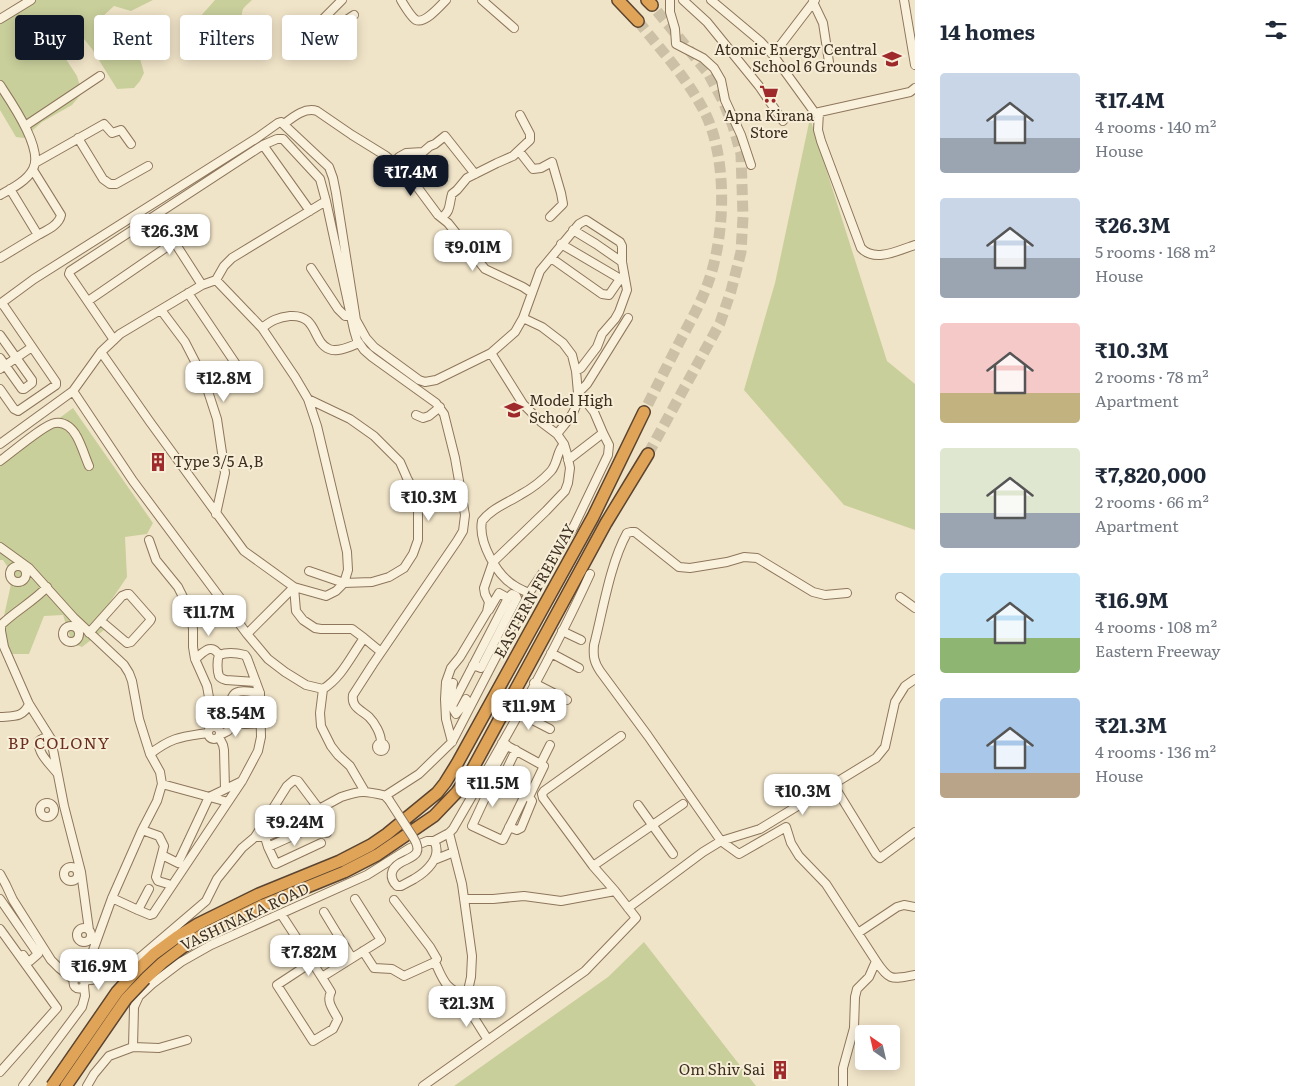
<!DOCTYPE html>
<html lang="en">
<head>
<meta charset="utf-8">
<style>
	:root { --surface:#fff; --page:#f6f6f7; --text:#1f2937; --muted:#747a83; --accent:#111827 }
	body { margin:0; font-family:Literata,serif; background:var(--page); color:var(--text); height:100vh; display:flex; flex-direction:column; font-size:19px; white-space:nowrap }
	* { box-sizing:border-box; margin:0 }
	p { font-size:16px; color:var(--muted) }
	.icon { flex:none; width:28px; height:28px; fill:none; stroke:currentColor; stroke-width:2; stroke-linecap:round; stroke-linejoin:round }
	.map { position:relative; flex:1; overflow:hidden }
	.side { display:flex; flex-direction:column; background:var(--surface); width:400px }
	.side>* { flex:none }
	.hud { position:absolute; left:15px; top:15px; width:475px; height:45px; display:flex; gap:10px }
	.needle { width:32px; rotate:326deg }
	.fabs { position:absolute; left:855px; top:1025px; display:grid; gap:10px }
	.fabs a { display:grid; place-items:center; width:45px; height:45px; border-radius:5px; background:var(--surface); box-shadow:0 2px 12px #0003; font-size:25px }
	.price { position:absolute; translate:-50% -42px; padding:0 11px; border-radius:10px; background:#fff; color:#222; font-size:16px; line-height:32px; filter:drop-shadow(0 1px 2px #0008) }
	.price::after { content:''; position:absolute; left:50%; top:30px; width:15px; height:11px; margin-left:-8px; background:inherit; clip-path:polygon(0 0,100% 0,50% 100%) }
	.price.selected { background:var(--accent); color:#fff }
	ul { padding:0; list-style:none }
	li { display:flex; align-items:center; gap:15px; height:125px; padding:0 25px }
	li span { display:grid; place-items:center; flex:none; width:140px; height:100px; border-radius:5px; color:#555 }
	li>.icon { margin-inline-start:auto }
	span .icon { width:60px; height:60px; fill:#fffc; stroke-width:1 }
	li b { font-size:21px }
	h2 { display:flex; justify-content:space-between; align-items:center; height:60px; padding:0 25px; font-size:21px }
	.chip { padding:0 18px; border-radius:5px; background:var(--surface); box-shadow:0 2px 12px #0003; font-size:18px; line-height:45px }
	.chip.selected { background:var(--accent); color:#fff }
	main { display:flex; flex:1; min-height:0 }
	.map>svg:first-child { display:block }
</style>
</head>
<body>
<main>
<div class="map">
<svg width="915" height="1086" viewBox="0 0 915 1086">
	<rect width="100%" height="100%" fill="#f0e4c8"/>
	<path fill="#c9cf9b" d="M 30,0 L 153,0 L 131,11 L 114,6 L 102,17 L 99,25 L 106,32 L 131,41 L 137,48 L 144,73 L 140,81 L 134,88 L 117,89 L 92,49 L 84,39 L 78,38 L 60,50 L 77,76 L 82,93 L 72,105 L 42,122 L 24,138 L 16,137 L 0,110 L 0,20 Z
		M 215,0 L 252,0 C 249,3 245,6 243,9 C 237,25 257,32 236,47 C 217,42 199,41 199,18 Z
		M 810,118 L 887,361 L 915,384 L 915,530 L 844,505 L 744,390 L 775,283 Z
		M 73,408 L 153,523 L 147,534 L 125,537 L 127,577 L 106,608 L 104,630 L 82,647 L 72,643 L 63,615 L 44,616 L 29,654 L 10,654 L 0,634 L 13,575 L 3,560 L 0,560 L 0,462 Z
		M 644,942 L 756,1086 L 454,1086 L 608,977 Z"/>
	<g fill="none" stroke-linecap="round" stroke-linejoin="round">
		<path stroke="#ccc0a6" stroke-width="11" stroke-dasharray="11 5.5" stroke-linecap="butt" d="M 638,21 C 660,49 686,77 703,109 C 728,155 726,234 708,283 C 701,303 690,322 680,341 C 668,364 656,388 644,412
			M 648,454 L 720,323 L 731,291 L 741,252 L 743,217 L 741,154 L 733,126 L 723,101 L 708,73 L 652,5"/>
		<g stroke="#8d765c" stroke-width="10">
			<path id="minor" d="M 342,0 L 323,19 L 321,22 L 322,27 L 327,30 L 331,30 L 354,15
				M 401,0 C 404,5 411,17 416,20 C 425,24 441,5 446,0
				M 482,0 L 514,28
				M 670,0 L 670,12 L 675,29 L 676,44 L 703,58 L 714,68 L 721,80 L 725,100 L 741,135 L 751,165
				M 683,0 L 707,22 L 759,86 L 783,121
				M 711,0 L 760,41 L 773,55 L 815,113 L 910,92 L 915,88
				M 904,0 L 915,65
				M 813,2 L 823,23 L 829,62
				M 0,19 L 31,0
				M 773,55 L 815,0
				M 0,85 C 11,102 44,149 33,169 C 27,181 11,189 0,195
				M 819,112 L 818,130 L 821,141 L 861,248 C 875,263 899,250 915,245
				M 284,124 C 293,117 305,107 317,111 L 352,135 L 386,156 L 394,163 L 418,188 L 438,215 L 448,223 L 485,269 L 523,287 L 532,293
				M 25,126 L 100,76
				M 78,138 L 103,179 L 110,184 L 116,184 L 148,166
				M 263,145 L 310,211
				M 519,151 L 533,169 L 541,168 L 552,162 L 561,193 L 563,204 L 550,217
				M 35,163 L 104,124 L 112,133 L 121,130 L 131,144
				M 394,163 L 399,157 L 406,153 L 423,152 L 430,146 L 435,144 L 445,136 L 475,174
				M 33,170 L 61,215 C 59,225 47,230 38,235
				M 326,201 L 354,330 L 357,340 L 364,350 L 372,357 L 436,403 L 444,414 L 455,458 L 465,515 L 463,531 L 457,541 L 373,664 L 353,695 C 351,707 361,710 369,717 C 375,723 381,734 381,742
				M 157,215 L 202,285
				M 441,217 C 451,213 449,203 452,194 L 457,190 L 467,178 L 497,163 L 513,156 L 530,140 L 530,134 L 520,115
				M 573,230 L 596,244 L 622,262
				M 561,244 L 624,281
				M 0,258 L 38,235 L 10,189
				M 551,258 L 602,294 L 609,295 L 620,279
				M 311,268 L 338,309 L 345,316 L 350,316
				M 216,280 L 262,328 L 295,377 L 308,399 L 317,426 L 347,552 L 348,570 L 344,583 L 309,571
				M 188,293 L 250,385
				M 88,301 L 174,242
				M 0,304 L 34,279 L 257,138 L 278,123 L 281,122 L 329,167 L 333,178 L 336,193 L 356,320 L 366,338 L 374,347 L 419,380 L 425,382 L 436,380 L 491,353 L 515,332 L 523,318 L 540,271 L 579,224 L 586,220 L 620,242 L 622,246 L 622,262 L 627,290 L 619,312 L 615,319 L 602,334 L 597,347 L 581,368 L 576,371
				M 161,310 L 185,342 L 204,379 L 217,419 L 225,473 L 216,514
				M 523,318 L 542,327 L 563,343 L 572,355 L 576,371 L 578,393 L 587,403 L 594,412 L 603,433 L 568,460
				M 262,328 C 271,321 278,317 290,316 C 318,314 312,342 329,349 C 338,353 351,346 359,343
				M 0,335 L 32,380 L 32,383 L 24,389 L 22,389 L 0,358
				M 114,340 L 69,274 L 70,271 L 263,145 L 277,139 L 283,139 L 320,179 L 326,201 L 232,258 L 224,266 L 216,280 L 202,285 L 120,334 L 101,352 L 73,391 L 133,481 L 247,634 L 268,659 L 285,672 L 306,685 L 323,689 C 342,677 351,656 364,638 L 381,652
				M 101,352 L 150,422 L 244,551 L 294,587 L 326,596 L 336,591 L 344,583 L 372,582 L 389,577 L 404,568 L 413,554 L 418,540 L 418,510 L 416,495 L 407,478 L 400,462 L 374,436 L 350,419 L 308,399
				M 0,369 L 32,347
				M 0,389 L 14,409 L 18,411 L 56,385 L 56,382 L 2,303
				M 416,415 L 423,418 L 429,416 L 440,407
				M 557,434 C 568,420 578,411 578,393 L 587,384 L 628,318
				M 0,444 L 73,391
				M 0,461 C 10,454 45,424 55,423 C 65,421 73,429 77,437 C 82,446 85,457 89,466
				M 149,540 L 156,560 L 178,587 L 183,597 L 191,616 L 193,629 L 193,647 L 195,659 L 207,686 L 214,726
				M 0,547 L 29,568 L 74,618 L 124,665 L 129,673 L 132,681 L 139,719 L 150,754 L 160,772 L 162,784 L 157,801 L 142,830 L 112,898 L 91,956 L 79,978
				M10 574a8 8 0 1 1 16 0a8 8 0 1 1-16 0Z
				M 47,587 C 33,602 15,611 1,625 L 1,631 L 4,647 L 29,704 L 51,739 L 64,806 L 81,872 L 89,930
				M 294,587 L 296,611 L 303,620 L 315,628 L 321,629 L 352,629 L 364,638
				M 529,593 C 525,591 519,589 515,586 C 497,576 478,542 482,521 C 491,509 507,503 520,495 C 531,489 542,481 551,471 C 558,463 557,450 564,444
				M 900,597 L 915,608
				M 489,610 L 499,593 L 508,598
				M63 634a8 8 0 1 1 16 0a8 8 0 1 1-16 0Z
				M 562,631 L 581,640
				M 89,633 L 122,596 L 127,594 L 129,594 L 151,619 L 150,621 L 131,642 L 127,643 L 101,621
				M 247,634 L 294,587
				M 551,653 L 579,668
				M 195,659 C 203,653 211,642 219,655
				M 453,683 C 451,694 449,704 456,714 L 461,708 L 466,699
				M 534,683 L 567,700
				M 323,689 L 320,713 L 321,726 L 331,746 L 338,755 L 350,766 L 364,790
				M 260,693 C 242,691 230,686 230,710 C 230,714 230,719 233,721 C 240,726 253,723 261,723
				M 452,706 L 508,598 L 512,594 L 516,596 L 517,598 L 481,668 L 473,665
				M 519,713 L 550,729
				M 0,717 C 13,716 23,718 29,704
				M208 733a6 6 0 1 1 12 0a6 6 0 1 1-12 0Z
				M 220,735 L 228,731 L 234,722
				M 219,737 L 223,745 L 224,750 L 225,789
				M 51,739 C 46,737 43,737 39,741 C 37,753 50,764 57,773
				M 452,742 L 446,719 L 445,699 L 446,682 L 451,668 L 460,657 L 487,612 L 489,602 L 485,594 L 484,588 L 493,562 L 546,511 L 565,491 L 568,483 L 570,468 L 567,454 L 564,444 L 557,434 L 541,422 L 523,404 L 491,353
				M377 747a4 4 0 1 1 8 0a4 4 0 1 1-8 0Z
				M 150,754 C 172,737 181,737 207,733
				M 541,763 L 550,745
				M 492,772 L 507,745
				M 490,779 L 525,795
				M 493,781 L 472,826 L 502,840 L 503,840 L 525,795 L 529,797 L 544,766 L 502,743
				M 500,783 L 516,750
				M 162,784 L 228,802
				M 833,784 L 876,854 L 880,858 L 915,832
				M 389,800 L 386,797 L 388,794 L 419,774 L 452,742 L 529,593 L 573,528 L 608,455 L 609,445 L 603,433
				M40 810a7 7 0 1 1 14 0a7 7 0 1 1-14 0Z
				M 638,805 L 673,854
				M 509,827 L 517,830 L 521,828 L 532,801 L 529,797
				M 142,830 L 159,836 L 164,846 L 156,877 L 158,881 L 168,884
				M 449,833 L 462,884 L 472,956 L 471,977 L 467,995 L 466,1005 L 488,1040
				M 255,837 L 287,786 L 294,780 L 298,781 L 319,809
				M 265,837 L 268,847 L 276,864 L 321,843
				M 434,841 L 449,833 L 453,829 C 501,746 550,662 590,574
				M 268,847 L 319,824 L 322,825 L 327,833
				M 162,855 L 178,863 L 209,797 L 242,781
				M 434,860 L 454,852
				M 593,866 L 683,804
				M64 874a7 7 0 1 1 14 0a7 7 0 1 1-14 0Z
				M 0,874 L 6,885 L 13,900 L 51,960 L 59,968 L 74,980
				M 615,891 L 593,866 L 543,798 L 542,794 L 544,791 L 621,736
				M 112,898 L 138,910 L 149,889
				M 0,899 L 38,954 L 30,961 L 27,961 L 23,955
				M 394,900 L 430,947 L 437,959 L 435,962
				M 628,908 L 703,852 L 721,841 L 760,829 L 876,758 L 885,747 L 895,702 L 905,686 L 915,679
				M 138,910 L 150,915 L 153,914 L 242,781 L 258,751 L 261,737 L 260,693 L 247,658 L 245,655 C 237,653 227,652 219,655 C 217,660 217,670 219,676 C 221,679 223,679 226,680 L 256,682
				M 324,912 L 352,958
				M 281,914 C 298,940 315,966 331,992 C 326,1002 333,1009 338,1019 L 333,1029 L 313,1041 L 277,985 L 312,962
				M77 935a7 7 0 1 1 14 0a7 7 0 1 1-14 0Z
				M 0,929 L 57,1008 L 0,1072
				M 858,933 L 897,907 L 904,905 L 915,907
				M 363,951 L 374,968 L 392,969 L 404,976 L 435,962 C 443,980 446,991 467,995
				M 876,961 C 890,982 892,979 915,975
				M 322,977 L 381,940 L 355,899
				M73.5 983a5.5 5.5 0 1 1 11 0a5.5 5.5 0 1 1-11 0Z
				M 84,980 C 93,981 98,979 105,974
				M 137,994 L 122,980 L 122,976 L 124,971 L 206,901 L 217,879 L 242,848 L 255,837 L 265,837 L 275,833 L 341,797 C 362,790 365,791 387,796
				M 133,1047 L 159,1048 L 187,1040
				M 23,1086 L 82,1007 L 85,996 L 84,986
				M 87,1086 L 94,1074 L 109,1056 L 133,1047 L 134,1007 L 139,996 L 152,984 L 181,962 L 211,945 L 367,875 L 410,848 L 427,841 L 434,841 C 443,857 426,872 414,879
				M 423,1086 L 585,971 L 636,918 L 615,891 L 561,901 L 524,896 L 493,899 L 464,899
				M 843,1086 L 843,1068 L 854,1028 L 855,997 L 857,989 L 869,977 L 876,961 L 826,884 L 799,856 L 791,843 L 786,827 L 739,854 L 721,841 L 648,736 L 600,671 C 594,662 593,656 594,645 C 603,610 610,564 627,533 L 631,532 L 635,532 L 679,567 L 690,568 L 727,562 L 744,557 L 757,558 L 813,592 L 825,595 L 847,593"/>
		</g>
		<g stroke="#5b4430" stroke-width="14">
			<path id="highway" d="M 618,0 L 638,21
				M 647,0 L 652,5
				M 137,970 L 154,954 L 177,937 L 198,924 L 259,894 L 340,861 L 371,845 L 387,834 L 437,793 L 445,783 L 458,762 L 593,517 L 644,412
				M 145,979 L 162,963 L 183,947 L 204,934 L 263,905 L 344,872 L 377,855 L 434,816 L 457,792 L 472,770 L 606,523 L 648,454"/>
		</g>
		<use href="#minor" stroke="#faf1dc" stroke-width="8"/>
		<use href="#highway" stroke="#e0a458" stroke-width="11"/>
		<g stroke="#8d765c" stroke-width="10" stroke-linecap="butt">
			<path id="minor-bridge" d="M 389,800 L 413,837 C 424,855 413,856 400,863 C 390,869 389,878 397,886 L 401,886 L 414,879"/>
		</g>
		<g stroke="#5b4430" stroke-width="14" stroke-linecap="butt">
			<path id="highway-bridge" d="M 52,1086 L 117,992 L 137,970
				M 66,1086 L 126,999 L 145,979"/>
		</g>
		<use href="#minor-bridge" stroke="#faf1dc" stroke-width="8"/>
		<use href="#highway-bridge" stroke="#e0a458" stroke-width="11"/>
	</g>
	<defs>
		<g id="school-bare" transform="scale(1.5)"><path d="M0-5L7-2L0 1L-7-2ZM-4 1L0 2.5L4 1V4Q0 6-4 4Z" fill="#9e2a2b" stroke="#f7eed8" stroke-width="2.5" paint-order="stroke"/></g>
		<g id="supermarket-bare" transform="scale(1.5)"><path d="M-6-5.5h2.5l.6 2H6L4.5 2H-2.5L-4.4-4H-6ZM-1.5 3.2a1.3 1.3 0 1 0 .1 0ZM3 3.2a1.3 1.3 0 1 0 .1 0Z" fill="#9e2a2b" stroke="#f7eed8" stroke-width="2.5" paint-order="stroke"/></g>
		<g id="building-bare" transform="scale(1.5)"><path d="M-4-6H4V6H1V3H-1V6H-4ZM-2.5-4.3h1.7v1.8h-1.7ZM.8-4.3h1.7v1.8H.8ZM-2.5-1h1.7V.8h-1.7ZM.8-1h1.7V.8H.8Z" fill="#9e2a2b" stroke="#f7eed8" stroke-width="2.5" paint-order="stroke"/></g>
	</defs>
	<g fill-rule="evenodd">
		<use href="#school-bare" x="892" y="59"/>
		<use href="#supermarket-bare" x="769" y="94"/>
		<use href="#school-bare" x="514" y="410"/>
		<use href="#building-bare" x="158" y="462"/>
		<use href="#building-bare" x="780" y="1070"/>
	</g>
	<g text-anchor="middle" stroke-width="4" stroke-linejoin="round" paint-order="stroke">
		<g font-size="15" fill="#3d2e20" stroke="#f7eed8" text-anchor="end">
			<text x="877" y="55">Atomic Energy Central<tspan x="877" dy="17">School 6 Grounds</tspan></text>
			<text x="769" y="121" text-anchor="middle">Apna Kirana<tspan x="769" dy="17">Store</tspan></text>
			<text x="529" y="406" text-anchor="start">Model High<tspan x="529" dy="17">School</tspan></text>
			<text x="173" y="467" text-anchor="start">Type 3/5 A,B</text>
			<text x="765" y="1075">Om Shiv Sai</text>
		</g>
		<g font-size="15" fill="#3d2e20" stroke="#f7eed8">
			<text transform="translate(535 591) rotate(-61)" y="5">EASTERN FREEWAY</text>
			<text transform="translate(245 917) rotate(-25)" y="5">VASHINAKA ROAD</text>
		</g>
		<g font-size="16" letter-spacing="1" fill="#6b2e1e" stroke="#f7eed8">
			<text x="59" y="749">BP COLONY</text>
		</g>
	</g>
</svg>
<div class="fabs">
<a><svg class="needle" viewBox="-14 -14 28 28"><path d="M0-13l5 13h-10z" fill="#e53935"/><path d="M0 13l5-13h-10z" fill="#747a83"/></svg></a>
</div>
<b class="price selected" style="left:411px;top:197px">₹17.4M</b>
<b class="price" style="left:170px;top:256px">₹26.3M</b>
<b class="price" style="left:473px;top:272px">₹9.01M</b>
<b class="price" style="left:224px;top:403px">₹12.8M</b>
<b class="price" style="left:429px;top:522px">₹10.3M</b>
<b class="price" style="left:209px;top:637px">₹11.7M</b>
<b class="price" style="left:529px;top:731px">₹11.9M</b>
<b class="price" style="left:236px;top:738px">₹8.54M</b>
<b class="price" style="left:493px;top:808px">₹11.5M</b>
<b class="price" style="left:803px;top:816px">₹10.3M</b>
<b class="price" style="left:295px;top:847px">₹9.24M</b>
<b class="price" style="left:309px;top:977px">₹7.82M</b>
<b class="price" style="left:99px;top:991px">₹16.9M</b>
<b class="price" style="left:467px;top:1028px">₹21.3M</b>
<div class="hud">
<a class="chip selected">Buy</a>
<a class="chip">Rent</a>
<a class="chip">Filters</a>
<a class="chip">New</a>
</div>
</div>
<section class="side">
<h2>14 homes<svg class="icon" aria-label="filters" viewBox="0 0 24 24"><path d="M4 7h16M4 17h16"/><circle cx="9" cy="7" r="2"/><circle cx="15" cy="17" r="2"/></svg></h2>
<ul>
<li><span style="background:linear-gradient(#c9d6e8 65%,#9aa5b1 0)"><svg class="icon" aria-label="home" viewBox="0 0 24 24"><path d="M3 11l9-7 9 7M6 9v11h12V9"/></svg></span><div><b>₹17.4M</b><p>4 rooms · 140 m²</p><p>House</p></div></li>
<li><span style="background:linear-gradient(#c9d6e8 60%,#9aa5b1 0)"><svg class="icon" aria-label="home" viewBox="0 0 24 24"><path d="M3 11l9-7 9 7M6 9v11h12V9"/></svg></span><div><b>₹26.3M</b><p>5 rooms · 168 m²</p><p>House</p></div></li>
<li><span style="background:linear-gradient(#f6c9c9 70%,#c2b280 0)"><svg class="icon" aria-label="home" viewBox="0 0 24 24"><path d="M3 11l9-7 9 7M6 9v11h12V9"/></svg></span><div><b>₹10.3M</b><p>2 rooms · 78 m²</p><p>Apartment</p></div></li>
<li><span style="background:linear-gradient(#dfe7d0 65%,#9aa5b1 0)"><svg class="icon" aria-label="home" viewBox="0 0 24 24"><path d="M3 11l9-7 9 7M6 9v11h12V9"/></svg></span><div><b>₹7,820,000</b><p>2 rooms · 66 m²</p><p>Apartment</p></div></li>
<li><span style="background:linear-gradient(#bfe0f5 65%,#8fb573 0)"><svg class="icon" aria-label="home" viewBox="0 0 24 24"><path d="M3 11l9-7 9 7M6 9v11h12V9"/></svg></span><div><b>₹16.9M</b><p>4 rooms · 108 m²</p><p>Eastern Freeway</p></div></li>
<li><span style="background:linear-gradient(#a9c7e8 75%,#b9a48a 0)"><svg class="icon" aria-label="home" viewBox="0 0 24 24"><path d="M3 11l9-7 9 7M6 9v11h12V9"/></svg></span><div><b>₹21.3M</b><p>4 rooms · 136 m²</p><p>House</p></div></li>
</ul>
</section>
</main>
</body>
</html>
